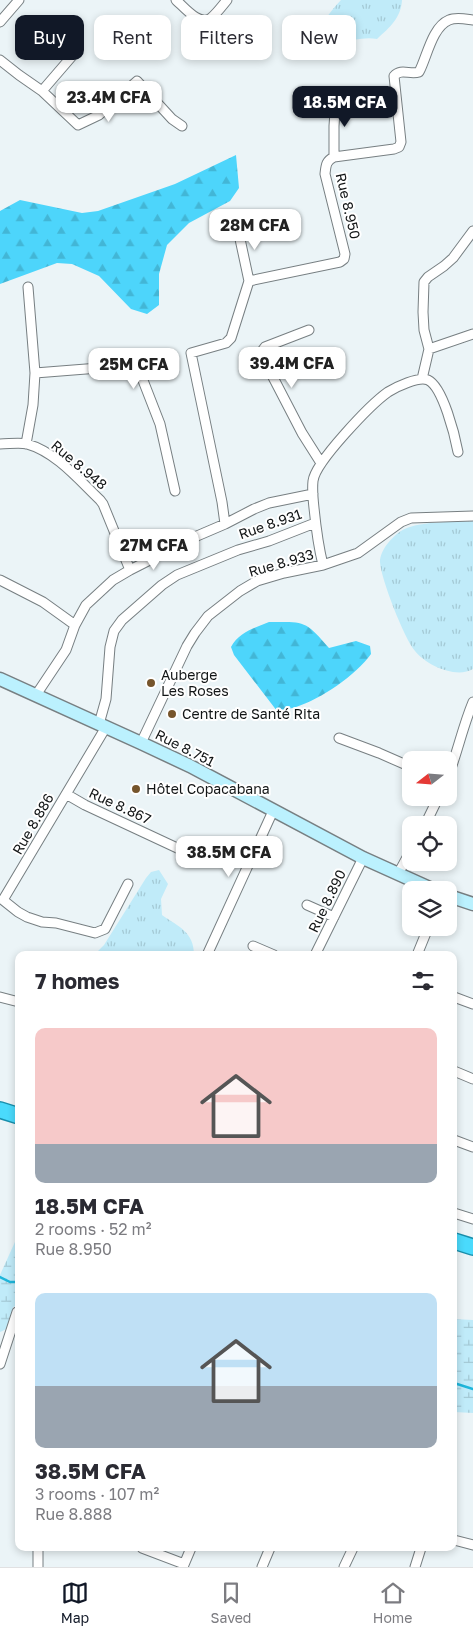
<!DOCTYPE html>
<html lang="en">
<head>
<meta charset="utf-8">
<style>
	:root { --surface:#fff; --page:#f7f7f7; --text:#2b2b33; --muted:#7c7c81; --line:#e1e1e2; --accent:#111827 }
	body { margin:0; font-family:"Golos Text",sans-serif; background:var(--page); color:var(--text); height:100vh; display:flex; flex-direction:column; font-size:19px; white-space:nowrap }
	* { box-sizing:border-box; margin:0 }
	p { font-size:16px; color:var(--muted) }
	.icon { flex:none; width:28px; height:28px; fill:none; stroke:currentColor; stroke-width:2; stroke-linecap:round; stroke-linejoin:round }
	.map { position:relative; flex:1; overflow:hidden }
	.sheet { position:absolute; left:15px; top:951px; width:442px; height:600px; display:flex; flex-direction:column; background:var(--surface); border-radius:10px; box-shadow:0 2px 8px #0003 }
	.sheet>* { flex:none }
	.hud { position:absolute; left:15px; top:15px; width:444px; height:45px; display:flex; gap:10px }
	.needle { width:32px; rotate:253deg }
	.fabs { position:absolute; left:402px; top:751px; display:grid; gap:10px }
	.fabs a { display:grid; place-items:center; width:55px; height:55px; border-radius:10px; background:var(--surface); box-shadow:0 2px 8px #0003; font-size:25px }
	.price { position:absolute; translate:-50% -42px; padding:0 11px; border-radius:10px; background:#fff; color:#222; font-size:16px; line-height:32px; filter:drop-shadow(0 1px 2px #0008) }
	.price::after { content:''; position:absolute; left:50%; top:30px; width:15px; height:11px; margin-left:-8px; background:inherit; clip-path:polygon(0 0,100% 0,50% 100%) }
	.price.current { background:var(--accent); color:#fff }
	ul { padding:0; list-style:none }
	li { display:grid; align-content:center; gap:10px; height:265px; padding:0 20px }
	li span { display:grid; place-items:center; height:155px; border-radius:10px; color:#555 }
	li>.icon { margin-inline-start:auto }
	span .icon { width:90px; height:90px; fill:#fffc; stroke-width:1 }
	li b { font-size:21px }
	h2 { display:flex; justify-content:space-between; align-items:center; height:60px; padding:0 20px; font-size:21px }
	.pill { padding:0 18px; border-radius:10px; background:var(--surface); box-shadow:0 2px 8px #0003; font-size:18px; line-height:45px }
	.pill.current { background:var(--accent); color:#fff }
	.tab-bar { display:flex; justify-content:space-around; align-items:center; height:70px; border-top:1px solid var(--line); background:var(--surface); font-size:14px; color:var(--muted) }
	.tab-bar a { display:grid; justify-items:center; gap:2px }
	.tab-bar .current { color:var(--accent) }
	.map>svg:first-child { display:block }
</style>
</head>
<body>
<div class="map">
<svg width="473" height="1567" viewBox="0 0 473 1567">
	<defs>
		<pattern id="grass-tufts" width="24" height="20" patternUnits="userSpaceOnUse" patternTransform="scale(1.25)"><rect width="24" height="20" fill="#c0ebf9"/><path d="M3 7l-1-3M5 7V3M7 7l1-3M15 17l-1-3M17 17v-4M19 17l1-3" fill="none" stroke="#a4c9d5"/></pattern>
		<pattern id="forest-firs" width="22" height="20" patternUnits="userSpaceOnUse" patternTransform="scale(1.25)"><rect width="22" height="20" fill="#4dd5fb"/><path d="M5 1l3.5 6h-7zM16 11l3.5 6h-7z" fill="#42b6d6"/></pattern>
		<pattern id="wetland-marsh" width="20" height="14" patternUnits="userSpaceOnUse" patternTransform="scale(1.25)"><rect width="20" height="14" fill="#c0ebf9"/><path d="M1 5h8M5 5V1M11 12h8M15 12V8" fill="none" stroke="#a4c9d5"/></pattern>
	</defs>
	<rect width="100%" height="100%" fill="#ebf4f7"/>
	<path fill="url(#grass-tufts)" d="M 341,0 L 402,0 C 401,18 390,27 377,39 C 358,35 340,48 322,36 C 320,22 332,10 341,0 Z
		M 473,521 L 473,669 C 456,679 426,665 415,651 C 404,638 381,579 380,562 C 380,550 392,537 401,531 C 416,521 454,522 473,521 Z
		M 159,870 L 168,884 L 161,899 L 162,915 C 179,927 194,932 194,955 L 94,955 L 104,945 L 146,878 L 151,872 Z"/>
	<path fill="url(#forest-firs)" d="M 236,155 L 239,188 L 230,201 L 189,223 L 167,245 L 159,274 L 159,305 L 147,314 L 131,309 L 99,276 L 72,264 L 57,263 L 0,284 L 0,211 L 20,200 L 82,213 L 98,211 L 175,184 Z
		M 269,622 C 305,622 305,620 329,648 L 356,641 L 370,646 L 371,654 C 356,675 321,699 296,707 C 290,709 283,710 277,711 L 234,655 L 231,647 C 239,632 255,628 269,622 Z"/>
	<path fill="url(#wetland-marsh)" d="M 19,1233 L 19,1305 L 13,1307 C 11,1317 11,1329 0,1332 L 0,1275 Z
		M 454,1319 L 473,1320 L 473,1413 L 454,1412 Z"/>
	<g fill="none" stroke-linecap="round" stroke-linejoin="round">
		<path stroke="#1eb6db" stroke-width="2.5" d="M 0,1277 L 10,1282 L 19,1282
			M 454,1383 L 473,1389"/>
		<g stroke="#777f82" stroke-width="11">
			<path id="minor" d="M 176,0 C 184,7 200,27 211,18 C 217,13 222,6 227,0
				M 0,22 L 19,0
				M 0,60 L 19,75 L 42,91 L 73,55
				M 42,91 L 78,125 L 99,115 L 137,81 L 172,119 L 182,126
				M 334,157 L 334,126 L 336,98
				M 237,225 L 249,281
				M 309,330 L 265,347 L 262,351 L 262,356 L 302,433 L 321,463
				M 429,349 L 473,334
				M 35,373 L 137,365 L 160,424 L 175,491
				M 422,379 L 429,349 L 424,330 L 423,312 L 424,282 L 428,277 L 444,266 L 453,258 L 473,231
				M 0,444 C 9,444 19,442 27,444 C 56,452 79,480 100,500 L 103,504 L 130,570
				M 26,444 L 33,405 L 35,373 L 28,287
				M 225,524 L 222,502 L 191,353 L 226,343 L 231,338 L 249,281 L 340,262 L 344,259 L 345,254 L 325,174 C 326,165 326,161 334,157 L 394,149 L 399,147 L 401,142 L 394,76 C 401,68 410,75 419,72 C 427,57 432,27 449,20 C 456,17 465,19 473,20
				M 323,565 C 318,545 316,528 314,508 C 313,499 312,490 313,481 C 315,462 371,404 388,392 C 396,387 419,376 428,380 C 443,387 455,436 458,452
				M 0,580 L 43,602 L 75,625
				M 36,695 L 66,650 L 75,625 L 86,605 L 113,580 L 130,570 L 197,536 L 225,524 L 254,509 L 269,503 L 313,494
				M 99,724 L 106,699 L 110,647 L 114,631 L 122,620 L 162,585 L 177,575 L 238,550 L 269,541 L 315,523
				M 106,727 L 3,900 L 18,912 L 27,917 L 42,922 L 56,923 L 95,933 L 105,929 L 128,884
				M 339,738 L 379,753 L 411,767
				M 141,743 L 187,646 L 195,633 L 208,616 L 240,591 L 257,581 L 284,573 L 323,565 L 358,553 L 401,522 L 411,518 L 473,516
				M 449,774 C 458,750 463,726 473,702
				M 66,794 L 85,805 L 190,854
				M 425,825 L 438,798
				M 398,874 L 411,850
				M 307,905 L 334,917
				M 253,946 L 274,955
				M 207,955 L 273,811
				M 315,955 L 363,858
				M 417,955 L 428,928
				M 0,997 L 19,1002
				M 454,997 L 473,1004
				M 454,1071 L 473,1079
				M 454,1140 L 473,1147
				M 454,1213 L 473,1219
				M 0,1364 L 17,1312
				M 454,1540 L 473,1545
				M 38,1548 L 38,1567
				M 142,1548 L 184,1564
				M 183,1567 L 191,1548
				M 262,1567 L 270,1548
				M 344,1567 L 353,1548
				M 415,1567 L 421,1548"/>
		</g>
		<g stroke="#777f82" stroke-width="15">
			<path id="secondary" d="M 0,679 L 141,743 L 190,766 L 363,858 L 434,890
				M 449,896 L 473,904"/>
		</g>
		<g stroke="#198fac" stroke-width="18">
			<path id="trunk" d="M 0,1110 L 19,1116
				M 454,1241 L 473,1247"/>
		</g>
		<use href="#minor" stroke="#fff" stroke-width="9"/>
		<use href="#secondary" stroke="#bbf1fe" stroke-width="12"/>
		<use href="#trunk" stroke="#4adafc" stroke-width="15"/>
	</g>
	<g fill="#76552c" stroke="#fff" stroke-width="2">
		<circle cx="151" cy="683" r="5"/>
		<circle cx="172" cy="714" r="5"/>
		<circle cx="136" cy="789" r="5"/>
	</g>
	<g text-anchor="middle" stroke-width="4" stroke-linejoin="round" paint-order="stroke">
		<g font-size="14" fill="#121516" stroke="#fff">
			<text transform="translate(348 206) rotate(77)" y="5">Rue 8.950</text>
			<text transform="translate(79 465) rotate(40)" y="5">Rue 8.948</text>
			<text transform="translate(270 524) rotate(-19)" y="5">Rue 8.931</text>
			<text transform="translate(281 563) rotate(-16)" y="5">Rue 8.933</text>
			<text transform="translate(185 748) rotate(27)" y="5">Rue 8.751</text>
			<text transform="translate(120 806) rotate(25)" y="5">Rue 8.867</text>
			<text transform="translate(33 824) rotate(-60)" y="5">Rue 8.886</text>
			<text transform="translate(327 901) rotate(-64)" y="5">Rue 8.890</text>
		</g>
		<g font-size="14" fill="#121516" stroke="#fff" text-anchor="start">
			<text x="161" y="680">Auberge<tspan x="161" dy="16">Les Roses</tspan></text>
			<text x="182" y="719">Centre de Santé Rita</text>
			<text x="146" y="794">Hôtel Copacabana</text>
		</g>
	</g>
</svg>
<div class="fabs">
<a><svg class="needle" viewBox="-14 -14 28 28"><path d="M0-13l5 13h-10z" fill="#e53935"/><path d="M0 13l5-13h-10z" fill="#7c7c81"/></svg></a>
<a><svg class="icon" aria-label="locate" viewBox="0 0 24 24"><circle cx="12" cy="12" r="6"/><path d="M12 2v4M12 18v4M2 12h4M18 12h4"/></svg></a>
<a><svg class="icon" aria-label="layers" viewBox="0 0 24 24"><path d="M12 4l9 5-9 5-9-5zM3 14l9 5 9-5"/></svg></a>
</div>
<b class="price" style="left:109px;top:123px">23.4M CFA</b>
<b class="price current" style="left:345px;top:128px">18.5M CFA</b>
<b class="price" style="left:255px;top:251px">28M CFA</b>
<b class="price" style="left:292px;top:389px">39.4M CFA</b>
<b class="price" style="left:134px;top:390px">25M CFA</b>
<b class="price" style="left:154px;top:571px">27M CFA</b>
<b class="price" style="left:229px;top:878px">38.5M CFA</b>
<div class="hud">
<a class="pill current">Buy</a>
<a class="pill">Rent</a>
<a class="pill">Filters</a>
<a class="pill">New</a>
</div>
<section class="sheet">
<h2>7 homes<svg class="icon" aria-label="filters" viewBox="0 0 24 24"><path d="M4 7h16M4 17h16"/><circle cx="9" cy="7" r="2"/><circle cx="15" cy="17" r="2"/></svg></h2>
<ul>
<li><span style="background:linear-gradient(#f6c9c9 75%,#9aa5b1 0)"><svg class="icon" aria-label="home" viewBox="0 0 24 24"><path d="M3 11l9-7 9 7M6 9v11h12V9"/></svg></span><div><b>18.5M CFA</b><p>2 rooms · 52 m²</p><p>Rue 8.950</p></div></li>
<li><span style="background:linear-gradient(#bfe0f5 60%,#9aa5b1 0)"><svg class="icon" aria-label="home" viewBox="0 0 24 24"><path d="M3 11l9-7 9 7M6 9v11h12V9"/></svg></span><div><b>38.5M CFA</b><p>3 rooms · 107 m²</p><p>Rue 8.888</p></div></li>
</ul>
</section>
</div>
<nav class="tab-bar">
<a class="current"><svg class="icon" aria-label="map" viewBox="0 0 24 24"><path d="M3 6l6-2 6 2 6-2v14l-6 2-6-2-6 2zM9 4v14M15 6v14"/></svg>Map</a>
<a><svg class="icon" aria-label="saved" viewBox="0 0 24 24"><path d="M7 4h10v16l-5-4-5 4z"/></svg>Saved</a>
<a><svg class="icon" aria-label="home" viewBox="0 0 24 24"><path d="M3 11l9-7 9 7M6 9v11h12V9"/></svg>Home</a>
</nav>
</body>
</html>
